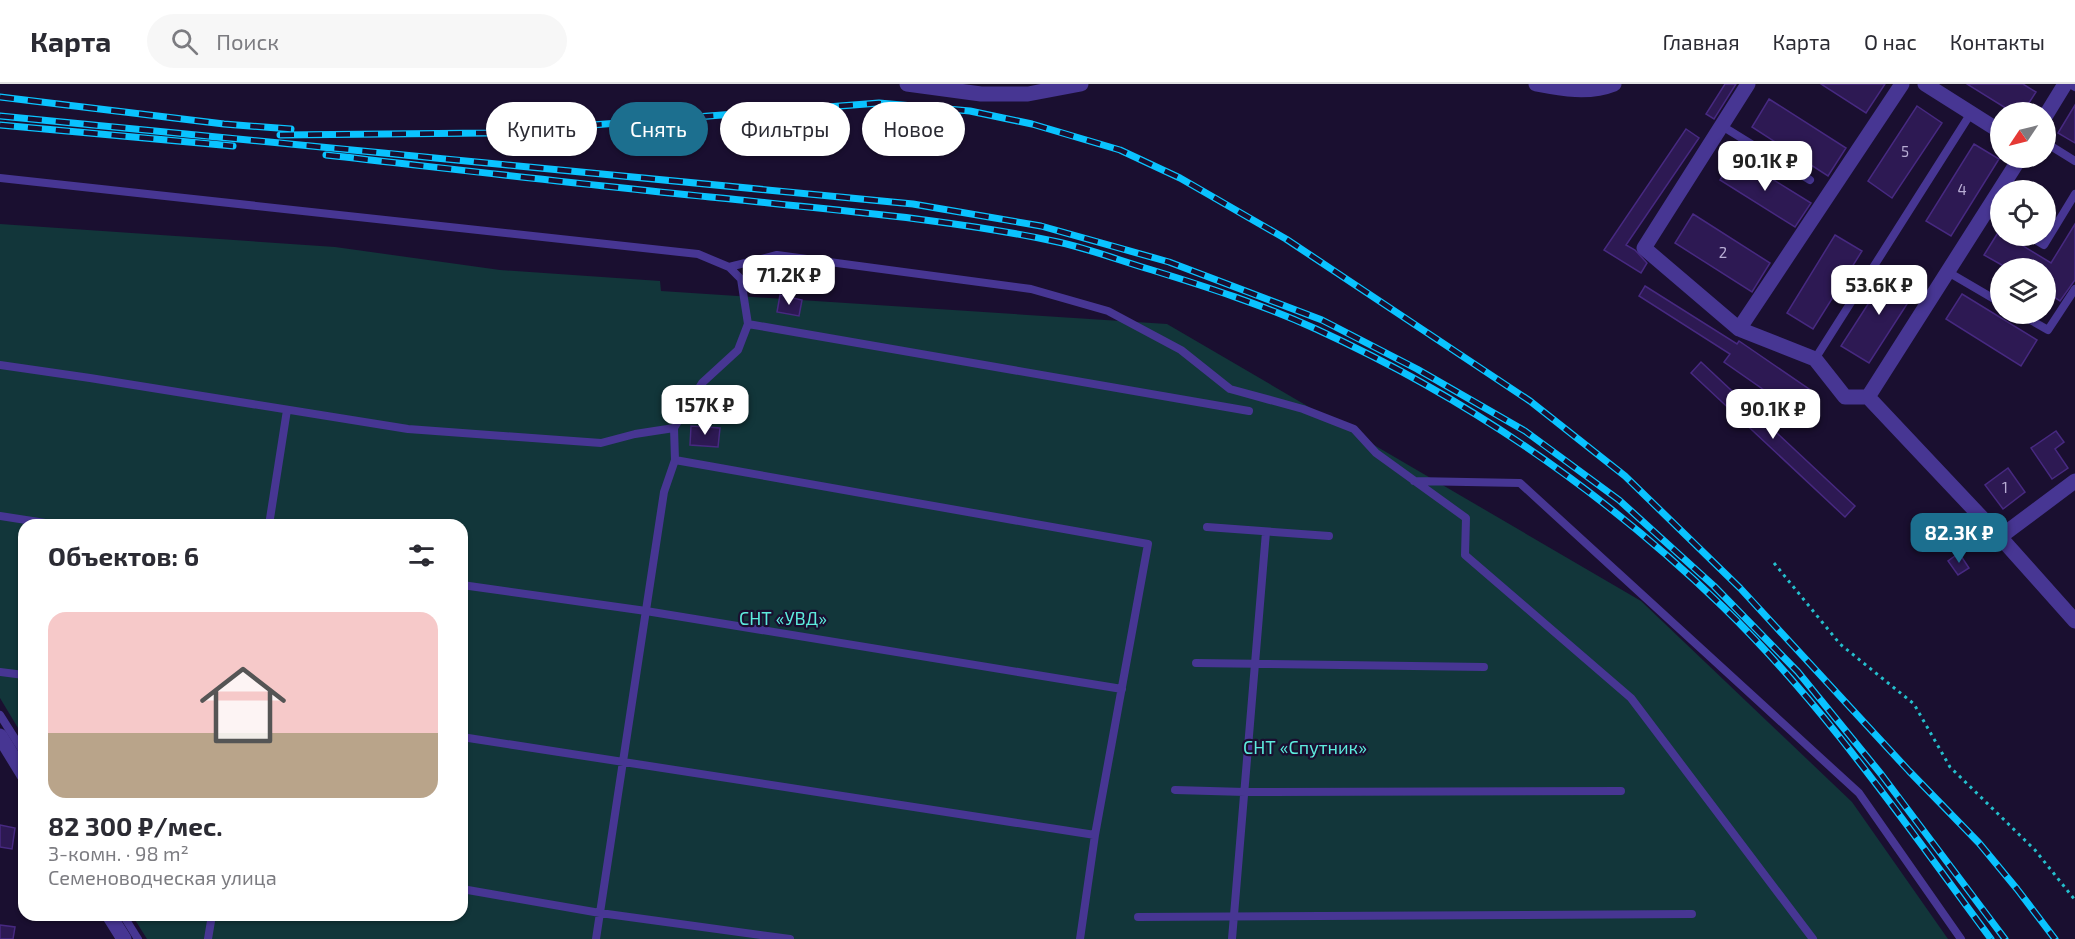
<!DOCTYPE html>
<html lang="ru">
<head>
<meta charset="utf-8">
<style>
	:root { --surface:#fff; --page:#f7f7f7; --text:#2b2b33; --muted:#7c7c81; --line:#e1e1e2; --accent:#1c6f8f }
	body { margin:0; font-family:"Exo 2",sans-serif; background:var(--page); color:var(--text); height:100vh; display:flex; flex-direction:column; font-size:22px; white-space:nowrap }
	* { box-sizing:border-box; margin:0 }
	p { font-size:20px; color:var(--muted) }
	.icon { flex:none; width:33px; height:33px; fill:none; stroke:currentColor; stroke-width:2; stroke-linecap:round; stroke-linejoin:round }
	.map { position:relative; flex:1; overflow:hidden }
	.side { position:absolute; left:18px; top:435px; width:450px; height:402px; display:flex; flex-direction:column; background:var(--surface); border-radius:18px; box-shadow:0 2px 4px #0004 }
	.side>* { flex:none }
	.guide { position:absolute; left:486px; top:18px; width:570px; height:54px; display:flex; gap:12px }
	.needle { width:39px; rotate:235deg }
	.fabs { position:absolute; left:1990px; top:18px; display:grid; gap:12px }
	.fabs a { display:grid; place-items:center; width:66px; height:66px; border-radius:50%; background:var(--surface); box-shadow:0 2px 4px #0004; font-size:30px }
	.price { position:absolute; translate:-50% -51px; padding:0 14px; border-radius:12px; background:#fff; color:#222; font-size:20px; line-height:39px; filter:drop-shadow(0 2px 3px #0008) }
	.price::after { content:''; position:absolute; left:50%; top:36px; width:18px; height:14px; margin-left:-9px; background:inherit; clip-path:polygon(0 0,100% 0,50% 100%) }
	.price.selected { background:var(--accent); color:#fff }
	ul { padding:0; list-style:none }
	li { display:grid; align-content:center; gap:12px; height:318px; padding:0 30px }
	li+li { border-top:2px solid var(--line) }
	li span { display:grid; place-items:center; height:186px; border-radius:18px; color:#555 }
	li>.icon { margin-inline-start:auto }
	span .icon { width:108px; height:108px; fill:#fffc; stroke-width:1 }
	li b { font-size:26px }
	h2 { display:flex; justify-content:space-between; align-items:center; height:72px; padding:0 30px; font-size:26px }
	.tag { padding:0 21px; border-radius:27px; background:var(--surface); box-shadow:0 2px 4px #0004; font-size:21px; line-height:54px }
	.tag.selected { background:var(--accent); color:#fff }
	header { display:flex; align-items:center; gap:36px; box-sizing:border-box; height:84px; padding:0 30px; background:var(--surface); border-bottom:2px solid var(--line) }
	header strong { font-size:28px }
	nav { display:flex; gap:33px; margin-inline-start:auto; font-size:21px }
	.search { width:420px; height:54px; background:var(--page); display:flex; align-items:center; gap:15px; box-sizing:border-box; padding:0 21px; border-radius:33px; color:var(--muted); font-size:22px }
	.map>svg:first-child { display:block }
</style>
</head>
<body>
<header>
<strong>Карта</strong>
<div class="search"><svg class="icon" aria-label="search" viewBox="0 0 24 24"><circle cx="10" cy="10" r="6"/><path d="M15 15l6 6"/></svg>Поиск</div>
<nav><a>Главная</a><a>Карта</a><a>О нас</a><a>Контакты</a></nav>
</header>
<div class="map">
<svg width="2075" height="855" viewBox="0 0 2075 855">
	<rect width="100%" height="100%" fill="#1a0f30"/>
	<path fill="#12363a" d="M 0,140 L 335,163 L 500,186 L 660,197 L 661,207 L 1167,240 L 1641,517 L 1852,718 L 1948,855 L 147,855 L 132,831 L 462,831 L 462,441 L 24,441 L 24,654 L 0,614 Z"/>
	<path fill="#2d1953" stroke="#472981" stroke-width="1.5" d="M 1725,0 L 1736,0 L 1714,35 L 1706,30 Z
		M 1821,0 L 1885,0 L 1866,29 Z
		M 1967,0 L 2023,0 L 2036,8 L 2023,28 L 2012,28 Z
		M 1769,15 L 1846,64 L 1828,92 L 1752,43 Z
		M 2075,21 L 2075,59 L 2058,49 Z
		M 1917,22 L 1942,39 L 1892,114 L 1868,97 Z
		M 1686,45 L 1699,54 L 1626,161 L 1635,166 L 1647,179 L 1641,189 L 1604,166 Z
		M 1974,60 L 1999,75 L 1951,152 L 1926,137 Z
		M 1735,72 L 1811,119 L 1795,143 L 1720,96 Z
		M 1693,130 L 1770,179 L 1752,208 L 1675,159 Z
		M 2075,140 L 2075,196 L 2060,217 L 2046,208 L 2046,184 L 2007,184 L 1984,171 L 1999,147 L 2001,152 L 2007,152 L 2051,179 Z
		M 1835,151 L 1862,167 L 1813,245 L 1787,229 Z
		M 1890,186 L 1918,203 L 1869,279 L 1841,262 Z
		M 1645,202 L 1737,260 L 1739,257 L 1809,305 L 1794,327 L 1724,278 L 1730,270 L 1639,212 Z
		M 1962,210 L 2037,256 L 2021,282 L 1946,235 Z
		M 780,211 L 802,216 L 799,232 L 777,228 Z
		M 1701,278 L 1855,422 L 1845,433 L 1691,289 Z
		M 691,342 L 720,344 L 718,363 L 690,361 Z
		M 2056,347 L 2064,358 L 2055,365 L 2068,384 L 2052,395 L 2031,364 Z
		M 2008,384 L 2025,408 L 2003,425 L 1985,401 Z
		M 1959,469 L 1969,484 L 1958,491 L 1948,477 Z
		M 0,741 L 15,744 L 12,765 L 0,763 Z
		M 0,841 L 15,843 L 13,855 L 0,855 Z"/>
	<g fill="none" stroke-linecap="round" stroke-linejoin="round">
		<path stroke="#24bfcd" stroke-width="3" stroke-dasharray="3 4.5" stroke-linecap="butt" d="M 1774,479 L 1840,560 L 1914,620 L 1950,683 L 2035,766 L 2075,816"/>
		<path stroke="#473693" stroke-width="8" d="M 2070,0 L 2075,3
			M 1722,42 L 1810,96
			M 2046,59 L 2075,77
			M 0,94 L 698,170 L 729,183 L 777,171 L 1031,205 L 1108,227 L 1181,266 L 1230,305 L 1303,325 L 1354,345 L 1376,369 L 1466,434 L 1465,471 L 1631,614 L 1813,855
			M 1987,125 L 2001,134
			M 2029,152 L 2044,161 L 2075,110
			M 1948,188 L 2001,219
			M 2020,230 L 2048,246 L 2075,205
			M 748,240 L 1249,327
			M 1815,275 L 1971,29
			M 0,281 L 90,294 L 408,345 L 601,359 L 635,350 L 674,344
			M 675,376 L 1148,460 L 1095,751 L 1080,855
			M 1414,397 L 1520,399 L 1859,709 L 1961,855
			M 0,432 L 58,441
			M 269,441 L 287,326
			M 1207,443 L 1329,452
			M 462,501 L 646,527 L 1122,605
			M 1196,579 L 1484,583
			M 0,588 L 24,591
			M 0,631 L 24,669
			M 462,653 L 1095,751
			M 1175,706 L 1245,708 L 1621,707
			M 462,805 L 600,829 L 790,855
			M 123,831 L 138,855
			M 1138,833 L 1692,830
			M 208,855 L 212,831
			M 596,855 L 664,408 L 675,376 L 674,344 L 702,299 L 738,266 L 748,240 L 741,195 L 729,183
			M 1232,855 L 1266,448"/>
		<path stroke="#473693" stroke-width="15" d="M 907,0 L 981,10 L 1028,10 L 1081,0
			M 1536,0 C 1562,5 1589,10 1614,0
			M 1748,0 L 1644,164 L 1739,245 L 1815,275 L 1845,313 L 1868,313
			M 1925,0 L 2001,48
			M 2046,31 L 2065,0
			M 1739,245 L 1902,0
			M 1868,313 L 2000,453 L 2075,537
			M 1868,313 L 2020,74
			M 2000,453 L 2075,397
			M 0,652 L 24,691
			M 109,831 L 124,855"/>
		<g stroke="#0ac3ff" stroke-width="7">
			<path id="rail" d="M 0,13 L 224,40 L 291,45
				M 0,32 L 913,120 L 1041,142 L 1169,178 L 1322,236 L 1417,285 L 1525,347 L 1619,416 L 1714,502 L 1798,588 L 1881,690 L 2005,855
				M 0,41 L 233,62
				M 280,51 L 489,49 L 879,19 L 970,27 L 1032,40 L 1120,66 L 1180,94 L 1286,155 L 1530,317 L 1625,392 L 1740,504 L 1909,687 L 1979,759 L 2017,805 L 2055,855
				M 326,71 C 461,86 596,102 731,115 C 840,127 951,135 1058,158 C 1090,165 1121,177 1152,186 C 1207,203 1263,221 1316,245 C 1467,314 1604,408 1723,523 C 1825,622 1906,741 1991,855"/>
		</g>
		<use href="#rail" stroke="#1a0f30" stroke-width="4.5" stroke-dasharray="14" stroke-linecap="butt"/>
	</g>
	<g text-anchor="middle" stroke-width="4.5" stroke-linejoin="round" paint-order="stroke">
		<g font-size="15" fill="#b8add4">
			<text x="1905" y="73">5</text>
			<text x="1962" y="111">4</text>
			<text x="1723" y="174">2</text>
			<text x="2005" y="409">1</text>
		</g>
		<g font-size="18" fill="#5decdd" stroke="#1a0f30">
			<text x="783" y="541">СНТ «УВД»</text>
			<text x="1305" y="670">СНТ «Спутник»</text>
		</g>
	</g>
</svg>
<div class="fabs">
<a><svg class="needle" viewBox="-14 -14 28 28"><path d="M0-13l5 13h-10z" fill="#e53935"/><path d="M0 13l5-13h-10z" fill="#7c7c81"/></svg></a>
<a><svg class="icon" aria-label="locate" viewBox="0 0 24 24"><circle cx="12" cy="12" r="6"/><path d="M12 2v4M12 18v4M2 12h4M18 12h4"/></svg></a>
<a><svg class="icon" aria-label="layers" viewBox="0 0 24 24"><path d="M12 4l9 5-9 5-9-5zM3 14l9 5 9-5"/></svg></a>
</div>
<b class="price" style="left:1765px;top:108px">90.1K ₽</b>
<b class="price" style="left:789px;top:222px">71.2K ₽</b>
<b class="price" style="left:1879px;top:232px">53.6K ₽</b>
<b class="price" style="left:705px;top:352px">157K ₽</b>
<b class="price" style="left:1773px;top:356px">90.1K ₽</b>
<b class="price selected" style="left:1959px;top:480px">82.3K ₽</b>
<div class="guide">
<a class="tag">Купить</a>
<a class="tag selected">Снять</a>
<a class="tag">Фильтры</a>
<a class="tag">Новое</a>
</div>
<section class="side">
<h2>Объектов: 6<svg class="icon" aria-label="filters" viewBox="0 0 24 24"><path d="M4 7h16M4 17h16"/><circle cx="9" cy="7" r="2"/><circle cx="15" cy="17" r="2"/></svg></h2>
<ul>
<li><span style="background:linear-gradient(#f6c9c9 65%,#b9a48a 0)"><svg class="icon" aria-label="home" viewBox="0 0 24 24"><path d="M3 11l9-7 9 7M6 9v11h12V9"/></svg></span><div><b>82 300 ₽/мес.</b><p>3-комн. · 98 m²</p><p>Семеноводческая улица</p></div></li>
</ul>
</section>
</div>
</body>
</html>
